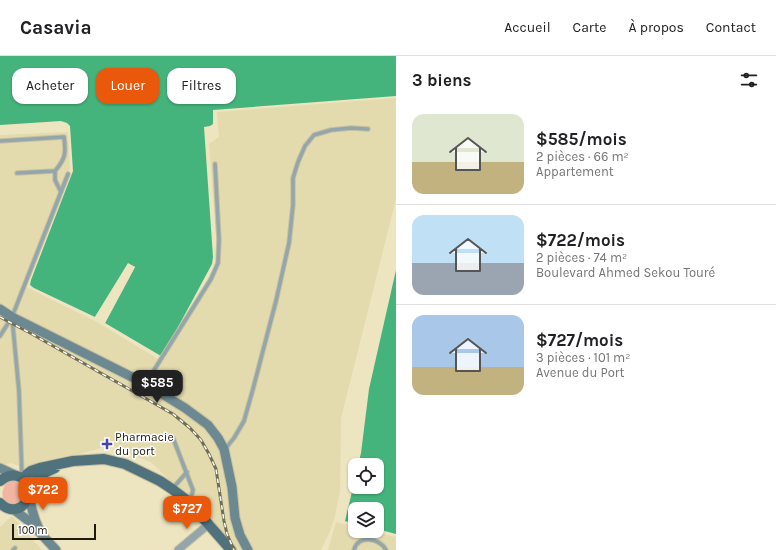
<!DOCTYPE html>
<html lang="fr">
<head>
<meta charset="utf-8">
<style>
	:root { --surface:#fff; --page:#f2f2f2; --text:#202124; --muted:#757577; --line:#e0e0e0; --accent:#ea580c }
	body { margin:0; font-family:Karla,sans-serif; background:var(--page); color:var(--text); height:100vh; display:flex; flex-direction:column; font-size:15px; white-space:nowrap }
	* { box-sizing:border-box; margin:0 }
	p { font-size:13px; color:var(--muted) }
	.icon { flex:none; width:22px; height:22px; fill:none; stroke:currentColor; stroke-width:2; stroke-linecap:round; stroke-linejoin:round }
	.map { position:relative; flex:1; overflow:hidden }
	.panel { display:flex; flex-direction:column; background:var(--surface); width:380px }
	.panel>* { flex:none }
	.guide { position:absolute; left:12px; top:12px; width:324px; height:36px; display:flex; gap:8px }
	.buttons { position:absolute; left:348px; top:402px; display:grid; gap:8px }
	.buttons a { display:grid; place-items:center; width:36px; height:36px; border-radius:8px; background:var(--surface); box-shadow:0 1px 3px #0004; font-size:20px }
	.scale { position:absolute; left:12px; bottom:10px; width:84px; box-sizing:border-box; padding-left:4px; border:2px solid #1d1a0c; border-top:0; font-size:11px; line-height:14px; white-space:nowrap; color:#1d1a0c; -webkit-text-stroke:3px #fff; paint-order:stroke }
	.price { position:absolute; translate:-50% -34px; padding:0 9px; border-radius:8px; background:var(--accent); color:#fff; font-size:13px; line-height:26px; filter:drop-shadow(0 1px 2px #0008) }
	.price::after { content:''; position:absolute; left:50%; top:24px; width:12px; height:9px; margin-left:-6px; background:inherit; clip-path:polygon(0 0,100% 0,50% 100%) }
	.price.active { background:#222; color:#fff }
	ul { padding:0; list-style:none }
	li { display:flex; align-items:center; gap:12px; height:100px; padding:0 16px }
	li+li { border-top:1px solid var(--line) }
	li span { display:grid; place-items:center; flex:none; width:112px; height:80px; border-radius:12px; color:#555 }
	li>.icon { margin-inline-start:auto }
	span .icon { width:48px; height:48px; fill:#fffc; stroke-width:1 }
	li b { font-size:17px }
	h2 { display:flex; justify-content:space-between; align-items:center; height:48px; padding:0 16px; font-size:17px }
	.tag { padding:0 14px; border-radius:12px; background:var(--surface); box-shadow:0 1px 3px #0004; font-size:14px; line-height:36px }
	.tag.active { background:var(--accent); color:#fff }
	header { display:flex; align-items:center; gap:24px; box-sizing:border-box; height:56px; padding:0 20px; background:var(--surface); border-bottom:1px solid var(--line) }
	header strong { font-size:19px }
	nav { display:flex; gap:22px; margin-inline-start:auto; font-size:14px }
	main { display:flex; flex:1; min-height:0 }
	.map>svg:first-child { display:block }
</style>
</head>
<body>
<header>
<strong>Casavia</strong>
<nav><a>Accueil</a><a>Carte</a><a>À propos</a><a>Contact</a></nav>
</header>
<main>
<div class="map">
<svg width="396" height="494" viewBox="0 0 396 494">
	<rect width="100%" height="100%" fill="#ece5bf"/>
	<path fill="#e3daae" d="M 396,42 L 396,143 L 341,362 L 340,435 L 335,460 L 330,475 L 321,494 L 236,494 L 213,467 L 152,407 L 111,389 L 28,413 L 11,407 L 0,410 L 0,79 L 68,76 L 70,113 L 26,231 L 97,266 L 163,306 L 218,205 L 209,88 L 219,81 L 217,56 Z
		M 12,460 L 42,494 L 0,494 L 0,471 Z
		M 336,466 L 355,471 L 355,475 L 371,475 L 396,481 L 396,494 L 328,494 Z"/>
	<path fill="#f2b5a2" d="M 8,425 C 15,424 25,427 25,436 C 25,439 21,444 19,447 C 17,448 15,449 13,449 C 0,449 0,433 8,425 Z"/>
	<path fill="#44b47c" d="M 0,0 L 396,0 L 396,40 L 213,54 L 213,68 L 210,70 L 204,71 L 213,201 L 212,208 L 164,297 L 161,300 L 105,267 L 135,211 L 128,208 L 95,261 L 34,232 L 30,229 L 31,224 L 73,115 L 70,70 L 67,67 L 61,65 L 0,69 Z
		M 396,214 L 396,478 L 377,473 L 377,453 L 355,453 L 355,468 L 345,465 L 355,423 L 355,431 L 377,431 L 377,409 L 358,409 L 361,397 L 369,333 Z"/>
	<path fill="#ece5bf" d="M 128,207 L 135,211 L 105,267 L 103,266 L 104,264 L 133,212 L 129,210 L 97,262 L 95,261 Z"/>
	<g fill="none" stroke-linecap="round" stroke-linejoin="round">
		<g stroke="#c7c09f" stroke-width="5.5">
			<path id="lane" d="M 0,85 L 64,81 C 66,97 66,102 55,115 L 17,117
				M 55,115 L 55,124 L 61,136
				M 12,261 L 19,335 L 22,421
				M 0,280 L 12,261 L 68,118
				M 146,327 L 211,223 L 218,207 L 219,184 L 215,108
				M 173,382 L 193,434 L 192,438 L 189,444
				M 225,393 L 234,382 L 244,365 L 253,333 L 276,245 L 289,187 L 293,149 L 293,122 L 298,106 L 305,90 L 314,79 L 331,74 L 351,72 L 368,73
				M 173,432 L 187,416
				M 13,494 L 15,492
				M 354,494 C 358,478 380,482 386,494"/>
		</g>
		<g stroke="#c7c09f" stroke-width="9">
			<path id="street" d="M 178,494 L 209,468"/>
		</g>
		<g stroke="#c7c09f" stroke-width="11">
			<path id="secondary" d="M 0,253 L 12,261 L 146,328 L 185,352 L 208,369 L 218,382 L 224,393 L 232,431 L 235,462 L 240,479 L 248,494
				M 0,412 L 15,419
				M 29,438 C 31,451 33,461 39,473
				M 13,453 L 30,466 L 56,494"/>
		</g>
		<g stroke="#c7c09f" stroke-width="12">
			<path id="primary" d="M 24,423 L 27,418 L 31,415 L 40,412 L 73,405 L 104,403 L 125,408 L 160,425 L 172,433 L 188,445 L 231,494
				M 0,425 C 5,421 10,418 17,420 C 43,426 23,469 0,447
				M 29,433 C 37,421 42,417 55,412"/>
		</g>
		<use href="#lane" stroke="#93a6ac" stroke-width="3.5"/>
		<use href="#street" stroke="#93a6ac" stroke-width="7"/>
		<use href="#secondary" stroke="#6c8890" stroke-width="9"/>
		<use href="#primary" stroke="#4f727c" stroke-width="10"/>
		<g stroke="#726e56" stroke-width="3">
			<path id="rail" d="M 0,261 L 32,278 L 173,358 L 190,372 L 201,384 L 209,398 L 216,413 L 224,465 L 227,478 L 234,494"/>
		</g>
		<use href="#rail" stroke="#fff" stroke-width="1.5" stroke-dasharray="4.5" stroke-linecap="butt"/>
	</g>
	<path fill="#4643b9" stroke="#fff" stroke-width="1.5" d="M105 382h4v4h4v4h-4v4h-4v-4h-4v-4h4z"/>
	<g text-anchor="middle" stroke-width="3" stroke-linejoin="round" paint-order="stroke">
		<g font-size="12" fill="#1d1a0c" stroke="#fff" text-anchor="start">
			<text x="115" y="385">Pharmacie<tspan x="115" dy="14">du port</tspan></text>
		</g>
	</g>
</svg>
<div class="buttons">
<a><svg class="icon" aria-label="locate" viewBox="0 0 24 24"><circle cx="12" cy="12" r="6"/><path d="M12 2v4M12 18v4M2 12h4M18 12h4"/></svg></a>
<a><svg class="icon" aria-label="layers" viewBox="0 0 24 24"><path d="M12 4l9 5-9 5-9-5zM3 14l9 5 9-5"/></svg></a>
</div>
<div class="scale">100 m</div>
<b class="price active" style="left:157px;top:348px">$585</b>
<b class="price" style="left:43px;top:455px">$722</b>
<b class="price" style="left:187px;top:474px">$727</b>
<div class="guide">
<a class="tag">Acheter</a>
<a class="tag active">Louer</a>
<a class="tag">Filtres</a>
</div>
</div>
<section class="panel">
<h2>3 biens<svg class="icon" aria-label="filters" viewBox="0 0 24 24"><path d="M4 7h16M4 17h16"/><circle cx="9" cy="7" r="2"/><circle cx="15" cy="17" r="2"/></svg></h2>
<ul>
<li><span style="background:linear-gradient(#dfe7d0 60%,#c2b280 0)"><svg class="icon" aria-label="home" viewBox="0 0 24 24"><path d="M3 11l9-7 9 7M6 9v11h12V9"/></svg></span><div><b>$585/mois</b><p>2 pièces · 66 m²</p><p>Appartement</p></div></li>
<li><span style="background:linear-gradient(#bfe0f5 60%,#9aa5b1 0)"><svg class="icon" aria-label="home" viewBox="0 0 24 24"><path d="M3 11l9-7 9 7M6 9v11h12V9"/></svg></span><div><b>$722/mois</b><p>2 pièces · 74 m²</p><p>Boulevard Ahmed Sekou Touré</p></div></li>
<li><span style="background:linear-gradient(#a9c7e8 65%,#c2b280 0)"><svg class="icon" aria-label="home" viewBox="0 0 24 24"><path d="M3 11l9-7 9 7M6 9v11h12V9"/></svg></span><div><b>$727/mois</b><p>3 pièces · 101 m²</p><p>Avenue du Port</p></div></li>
</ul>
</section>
</main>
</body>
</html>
